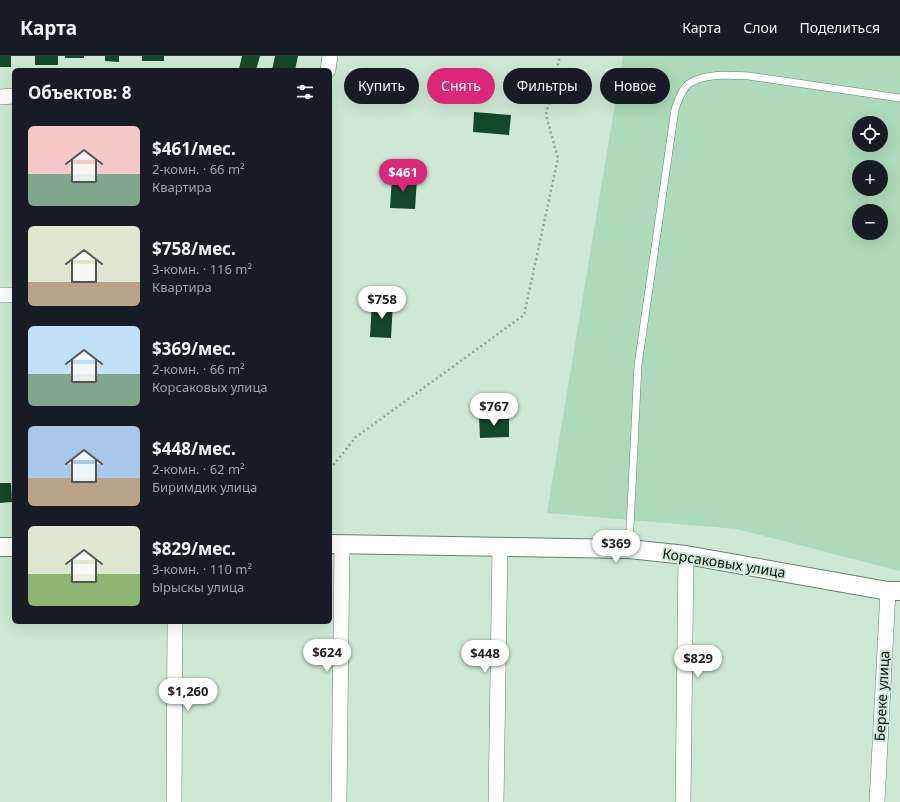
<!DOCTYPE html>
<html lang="ru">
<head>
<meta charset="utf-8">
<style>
	:root { --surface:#171b24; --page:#20242c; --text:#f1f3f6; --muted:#9ea1a6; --line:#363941; --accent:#db2777 }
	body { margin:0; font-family:"Noto Sans",sans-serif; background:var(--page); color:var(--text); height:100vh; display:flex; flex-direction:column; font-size:15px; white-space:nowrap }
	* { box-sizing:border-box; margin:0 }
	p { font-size:13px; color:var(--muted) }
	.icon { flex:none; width:22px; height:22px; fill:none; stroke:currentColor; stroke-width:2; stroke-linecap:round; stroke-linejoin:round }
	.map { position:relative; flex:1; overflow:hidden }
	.side { position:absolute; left:12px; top:12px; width:320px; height:556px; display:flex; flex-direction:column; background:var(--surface); border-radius:6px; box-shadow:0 4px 16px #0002 }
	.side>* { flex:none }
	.hud { position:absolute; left:344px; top:12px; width:380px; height:36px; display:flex; gap:8px }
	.fabs { position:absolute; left:852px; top:60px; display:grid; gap:8px }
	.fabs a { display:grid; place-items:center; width:36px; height:36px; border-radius:50%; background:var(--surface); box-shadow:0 4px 16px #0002; font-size:20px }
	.price { position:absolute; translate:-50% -34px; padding:0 9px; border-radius:14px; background:#fff; color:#222; font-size:13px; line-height:26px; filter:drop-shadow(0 1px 2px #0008) }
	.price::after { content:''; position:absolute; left:50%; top:24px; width:12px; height:9px; margin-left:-6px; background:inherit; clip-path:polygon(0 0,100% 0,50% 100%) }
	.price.current { background:var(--accent); color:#fff }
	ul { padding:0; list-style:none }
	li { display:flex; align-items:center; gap:12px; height:100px; padding:0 16px }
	li span { display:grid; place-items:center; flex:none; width:112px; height:80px; border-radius:6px; color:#555 }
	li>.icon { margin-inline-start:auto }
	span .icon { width:48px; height:48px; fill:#fffc; stroke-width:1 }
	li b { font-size:17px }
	h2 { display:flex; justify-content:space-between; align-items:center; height:48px; padding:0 16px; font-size:17px }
	.pill { padding:0 14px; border-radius:18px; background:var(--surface); box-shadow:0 4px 16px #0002; font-size:14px; line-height:36px }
	.pill.current { background:var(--accent); color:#fff }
	header { display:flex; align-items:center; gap:24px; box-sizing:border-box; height:56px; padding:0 20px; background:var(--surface); border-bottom:1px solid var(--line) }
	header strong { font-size:19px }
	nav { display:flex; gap:22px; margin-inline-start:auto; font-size:14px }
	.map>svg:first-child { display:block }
</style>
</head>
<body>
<header>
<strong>Карта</strong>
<nav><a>Карта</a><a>Слои</a><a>Поделиться</a></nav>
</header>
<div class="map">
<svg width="900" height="746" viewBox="0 0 900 746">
	<rect width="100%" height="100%" fill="#cde9d5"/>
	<path fill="#addaba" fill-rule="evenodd" d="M 623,0 L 900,0 L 900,515 L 737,473 L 547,457 ZM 859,67 L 881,67 L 881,89 L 859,89 ZM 859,111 L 881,111 L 881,133 L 859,133 ZM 859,155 L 881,155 L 881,177 L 859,177 Z"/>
	<path fill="#154729" d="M 0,0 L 11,0 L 11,11 L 0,11 Z
		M 35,0 L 58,0 L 58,9 L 35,9 Z
		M 65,0 L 84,0 L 84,2 L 65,2 Z
		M 105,0 L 119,0 L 119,6 L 105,5 Z
		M 142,0 L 164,0 L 164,5 L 142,5 Z
		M 242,0 L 260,0 L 256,14 L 239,13 Z
		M 275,0 L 298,0 L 295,14 L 272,14 Z
		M 474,56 L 511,59 L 509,79 L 473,76 Z
		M 392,121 L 417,123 L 415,153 L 390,152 Z
		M 372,245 L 393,246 L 391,282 L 370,281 Z
		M 479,360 L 509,360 L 509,381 L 480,382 Z
		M 0,427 L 11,427 L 12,446 L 0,447 Z"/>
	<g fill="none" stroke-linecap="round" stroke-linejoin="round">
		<g stroke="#67806e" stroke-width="8">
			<path id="service" d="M 629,492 L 638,309 L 675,53 C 678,45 682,32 690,27 C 707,17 730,19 749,20 L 900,42"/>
		</g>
		<g stroke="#67806e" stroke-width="16">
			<path id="minor" d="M 328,14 L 330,0
				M 0,41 L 14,40
				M 0,239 L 14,239
				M 174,746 L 175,566
				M 339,746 L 342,488
				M 496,746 L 500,491
				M 683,746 L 686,499
				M 877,746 L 888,535"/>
		</g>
		<g stroke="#67806e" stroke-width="20">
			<path id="tertiary" d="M 330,488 L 629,493 L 686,499 L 888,535 L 900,535
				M 0,491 L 14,491"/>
		</g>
		<path stroke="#8ea494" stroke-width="2.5" stroke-dasharray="2 3" stroke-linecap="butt" d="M 330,413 L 356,381 L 524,259 L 558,102 L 546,59 L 560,0"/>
		<use href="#service" stroke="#fff" stroke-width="7"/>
		<use href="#minor" stroke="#fff" stroke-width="15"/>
		<use href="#tertiary" stroke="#fff" stroke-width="18"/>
	</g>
	<g text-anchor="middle" stroke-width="4" stroke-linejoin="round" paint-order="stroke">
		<g font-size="14" fill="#07110a" stroke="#cde9d5">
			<text transform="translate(724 507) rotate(9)" y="5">Корсаковых улица</text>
			<text transform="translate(882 640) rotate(-87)" y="5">Береке улица</text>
		</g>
	</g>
</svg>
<div class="fabs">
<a><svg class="icon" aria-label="locate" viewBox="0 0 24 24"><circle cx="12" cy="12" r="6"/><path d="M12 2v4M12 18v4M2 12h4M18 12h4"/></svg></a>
<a>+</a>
<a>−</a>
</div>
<b class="price current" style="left:403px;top:137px">$461</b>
<b class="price" style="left:382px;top:264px">$758</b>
<b class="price" style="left:494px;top:371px">$767</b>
<b class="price" style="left:616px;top:508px">$369</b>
<b class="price" style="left:327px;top:617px">$624</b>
<b class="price" style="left:485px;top:618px">$448</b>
<b class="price" style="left:698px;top:623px">$829</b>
<b class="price" style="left:188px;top:656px">$1,260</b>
<div class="hud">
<a class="pill">Купить</a>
<a class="pill current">Снять</a>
<a class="pill">Фильтры</a>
<a class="pill">Новое</a>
</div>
<section class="side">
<h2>Объектов: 8<svg class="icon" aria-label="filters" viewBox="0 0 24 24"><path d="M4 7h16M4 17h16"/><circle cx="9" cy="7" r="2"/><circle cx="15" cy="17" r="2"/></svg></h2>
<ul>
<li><span style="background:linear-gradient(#f6c9c9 60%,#7fa58c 0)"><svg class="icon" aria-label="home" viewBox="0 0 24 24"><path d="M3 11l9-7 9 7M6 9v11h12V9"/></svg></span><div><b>$461/мес.</b><p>2-комн. · 66 m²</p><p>Квартира</p></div></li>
<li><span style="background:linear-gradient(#dfe7d0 70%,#b9a48a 0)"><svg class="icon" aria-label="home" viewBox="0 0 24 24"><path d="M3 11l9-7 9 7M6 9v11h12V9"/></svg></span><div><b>$758/мес.</b><p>3-комн. · 116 m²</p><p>Квартира</p></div></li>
<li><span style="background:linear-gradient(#bfe0f5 60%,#7fa58c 0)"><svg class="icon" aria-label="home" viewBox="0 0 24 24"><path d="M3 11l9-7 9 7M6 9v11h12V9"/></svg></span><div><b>$369/мес.</b><p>2-комн. · 66 m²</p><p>Корсаковых улица</p></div></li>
<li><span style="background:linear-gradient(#a9c7e8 65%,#b9a48a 0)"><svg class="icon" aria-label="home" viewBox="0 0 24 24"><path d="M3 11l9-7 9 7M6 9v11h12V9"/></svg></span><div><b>$448/мес.</b><p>2-комн. · 62 m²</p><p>Биримдик улица</p></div></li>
<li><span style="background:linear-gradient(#dfe7d0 60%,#8fb573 0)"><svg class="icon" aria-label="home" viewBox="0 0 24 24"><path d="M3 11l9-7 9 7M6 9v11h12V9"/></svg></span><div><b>$829/мес.</b><p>3-комн. · 110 m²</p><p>Ырыскы улица</p></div></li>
</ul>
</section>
</div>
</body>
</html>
